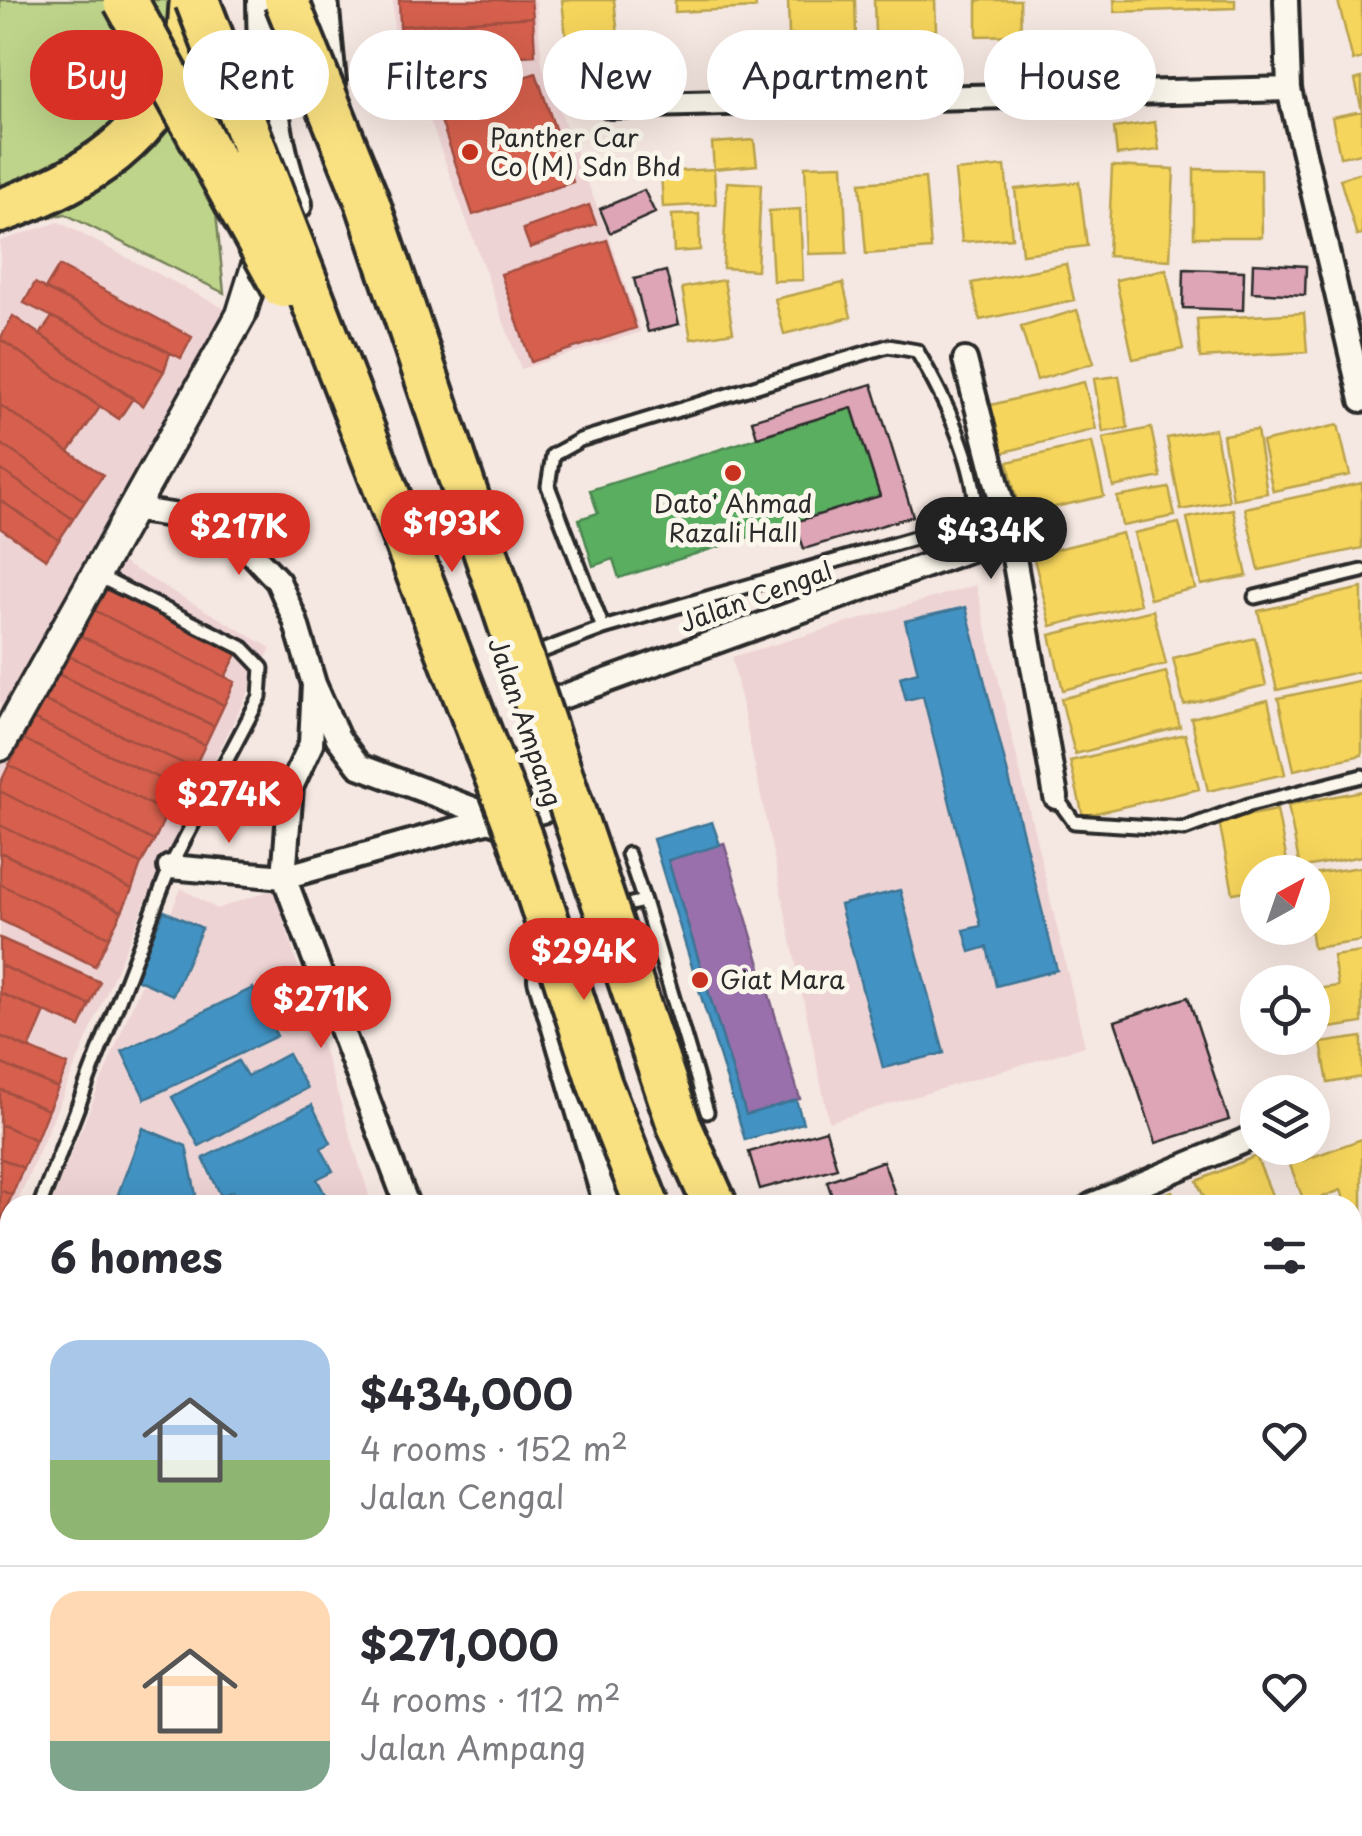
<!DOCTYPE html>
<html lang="en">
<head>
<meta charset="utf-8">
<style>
	:root { --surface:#fff; --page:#f7f7f7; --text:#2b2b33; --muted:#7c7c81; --line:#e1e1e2; --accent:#d93025 }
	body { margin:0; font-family:"Playpen Sans",sans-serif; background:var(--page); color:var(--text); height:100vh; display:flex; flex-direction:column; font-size:38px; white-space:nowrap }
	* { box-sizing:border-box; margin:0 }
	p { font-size:32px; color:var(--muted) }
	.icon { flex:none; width:55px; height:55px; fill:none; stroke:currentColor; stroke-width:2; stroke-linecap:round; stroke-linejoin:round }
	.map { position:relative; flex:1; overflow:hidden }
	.panel { position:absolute; left:0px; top:1195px; width:1362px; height:642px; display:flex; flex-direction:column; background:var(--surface); border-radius:30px 30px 0 0; box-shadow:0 10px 40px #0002 }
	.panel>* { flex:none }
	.top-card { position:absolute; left:30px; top:30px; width:1302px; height:90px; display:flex; gap:20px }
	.needle { width:65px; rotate:40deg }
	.tools { position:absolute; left:1240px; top:855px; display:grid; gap:20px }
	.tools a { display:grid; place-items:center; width:90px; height:90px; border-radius:50%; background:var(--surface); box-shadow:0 10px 40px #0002; font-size:50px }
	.price { position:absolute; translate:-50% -85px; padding:0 22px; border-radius:35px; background:var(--accent); color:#fff; font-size:32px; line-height:65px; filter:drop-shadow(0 2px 5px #0008) }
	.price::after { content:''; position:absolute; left:50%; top:60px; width:30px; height:22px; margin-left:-15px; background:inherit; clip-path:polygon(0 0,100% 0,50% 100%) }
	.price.on { background:#222; color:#fff }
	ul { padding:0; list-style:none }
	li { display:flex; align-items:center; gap:30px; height:250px; padding:0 50px }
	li+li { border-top:2px solid var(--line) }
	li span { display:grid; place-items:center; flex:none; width:280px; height:200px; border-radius:30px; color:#555 }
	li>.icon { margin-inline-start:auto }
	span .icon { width:120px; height:120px; fill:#fffc; stroke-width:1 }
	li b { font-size:42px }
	h2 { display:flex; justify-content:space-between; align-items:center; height:120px; padding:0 50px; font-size:42px }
	.tag { padding:0 35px; border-radius:45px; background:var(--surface); box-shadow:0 10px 40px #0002; font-size:35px; line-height:90px }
	.tag.on { background:var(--accent); color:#fff }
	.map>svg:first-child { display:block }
</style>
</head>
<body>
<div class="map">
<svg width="1362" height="1836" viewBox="0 0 1362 1836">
	<rect width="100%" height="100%" fill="#f5e7e1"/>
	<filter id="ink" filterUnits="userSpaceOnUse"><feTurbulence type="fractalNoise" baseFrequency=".01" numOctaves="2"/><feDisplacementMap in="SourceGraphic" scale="20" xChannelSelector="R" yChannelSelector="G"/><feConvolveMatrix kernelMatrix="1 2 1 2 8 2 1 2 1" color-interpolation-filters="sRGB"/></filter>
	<g filter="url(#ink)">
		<path fill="#eed3d4" d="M 393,0 L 536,0 L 542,65 L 610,240 L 641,332 L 521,369 L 412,71 L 395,72 Z
			M 59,222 L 254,324 L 118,560 L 271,648 L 162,863 L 16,1205 L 10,1205 L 10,1218 L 0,1242 L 0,241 Z
			M 976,585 L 1085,1046 L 829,1122 L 732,657 Z
			M 181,888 L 217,909 L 274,889 L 372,1205 L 64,1205 L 52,1200 Z
			M 10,1301 L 10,1828 L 461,1828 L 470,1836 L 0,1836 L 0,1323 Z
			M 1362,1722 L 1362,1836 L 1147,1836 L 1143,1828 L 1352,1828 L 1353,1726 Z"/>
		<path fill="#bed48a" stroke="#74805a" stroke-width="2.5" d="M 0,0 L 195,0 L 224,293 L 65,214 L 0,228 Z"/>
		<path fill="#f6d55c" stroke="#b9a24d" stroke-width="2.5" d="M 562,0 L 614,0 L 622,71 L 570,76 Z
			M 675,0 L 755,0 L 756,8 L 675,12 Z
			M 788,0 L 855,0 L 856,34 L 789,35 Z
			M 874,0 L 935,0 L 936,30 L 922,31 L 923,50 L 889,51 L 889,32 L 875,33 Z
			M 977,0 L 1020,0 L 1021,35 L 977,36 Z
			M 1114,0 L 1235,0 L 1235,8 L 1115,12 Z
			M 1362,0 L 1362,58 L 1353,61 L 1338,1 Z
			M 1362,78 L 1362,153 L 1340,157 L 1332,117 L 1362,111 L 1355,80 Z
			M 1155,122 L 1159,150 L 1117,155 L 1114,128 Z
			M 754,140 L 757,165 L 714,169 L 712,143 Z
			M 843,165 L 847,253 L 809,254 L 805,166 Z
			M 1005,166 L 1012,238 L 962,242 L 955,171 Z
			M 1112,166 L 1174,169 L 1170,260 L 1108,256 Z
			M 714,169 L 716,204 L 663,207 L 661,172 Z
			M 1194,169 L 1261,170 L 1262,237 L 1194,237 Z
			M 1362,172 L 1362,235 L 1357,236 L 1340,179 Z
			M 925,178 L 931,249 L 866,254 L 860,183 Z
			M 727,182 L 761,184 L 757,270 L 723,268 Z
			M 1079,182 L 1087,246 L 1022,254 L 1015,189 Z
			M 800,209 L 803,280 L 773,281 L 769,211 Z
			M 699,214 L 700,250 L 674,252 L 672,215 Z
			M 1066,264 L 1074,300 L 980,320 L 972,283 Z
			M 1166,269 L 1183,349 L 1133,359 L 1116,280 Z
			M 724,280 L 733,332 L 691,339 L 682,288 Z
			M 843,283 L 851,317 L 784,334 L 775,299 Z
			M 1077,310 L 1094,363 L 1037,380 L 1021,327 Z
			M 1304,313 L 1307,352 L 1200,358 L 1197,319 Z
			M 1119,376 L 1128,428 L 1103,432 L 1094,379 Z
			M 1084,382 L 1096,429 L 1000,453 L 987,406 Z
			M 1338,425 L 1350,475 L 1273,491 L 1262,442 Z
			M 1151,428 L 1161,477 L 1113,487 L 1103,438 Z
			M 1215,429 L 1229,501 L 1181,510 L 1167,438 Z
			M 1257,430 L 1267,493 L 1233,499 L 1223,435 Z
			M 1092,442 L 1104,496 L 1020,515 L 1008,462 Z
			M 1362,483 L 1362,548 L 1259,570 L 1245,508 Z
			M 1169,488 L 1175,516 L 1122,526 L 1117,497 Z
			M 1233,509 L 1247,576 L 1201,585 L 1187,518 Z
			M 1179,523 L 1195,588 L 1150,599 L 1134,533 Z
			M 1122,533 L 1140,604 L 1051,626 L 1033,555 Z
			M 1362,588 L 1362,671 L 1277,690 L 1258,611 Z
			M 1153,610 L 1166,664 L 1063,690 L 1050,635 Z
			M 1255,638 L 1266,685 L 1184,705 L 1173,658 Z
			M 1166,672 L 1180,727 L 1075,754 L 1061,699 Z
			M 1362,680 L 1362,755 L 1294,770 L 1278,698 Z
			M 1268,700 L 1285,774 L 1208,791 L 1191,718 Z
			M 1185,734 L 1199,789 L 1083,816 L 1070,761 Z
			M 1362,791 L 1362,856 L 1300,868 L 1288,805 Z
			M 1277,810 L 1289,872 L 1258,872 L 1258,889 L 1233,893 L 1219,821 Z
			M 1361,867 L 1362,941 L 1313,948 L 1310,928 L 1312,928 L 1312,874 Z
			M 1362,952 L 1362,1023 L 1330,1028 L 1323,988 L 1338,986 L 1333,956 Z
			M 1362,1037 L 1362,1077 L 1328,1083 L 1321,1043 Z
			M 1362,1139 L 1362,1219 L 1353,1223 L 1352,1205 L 1346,1205 L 1341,1190 L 1305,1204 L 1290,1165 Z
			M 1256,1156 L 1276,1205 L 1207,1205 L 1197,1181 Z
			M 1172,1191 L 1177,1205 L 1132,1205 Z
			M 1362,1433 L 1362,1535 L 1352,1539 L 1352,1436 Z
			M 1362,1550 L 1362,1630 L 1353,1634 L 1352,1554 Z"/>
		<path fill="#d6604d" stroke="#a35043" stroke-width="2.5" d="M 399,0 L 531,0 L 533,17 L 400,26 Z
			M 533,17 L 535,55 L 402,64 L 400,26 Z
			M 536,73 L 573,182 L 473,215 L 436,106 Z
			M 589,205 L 596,224 L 530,248 L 523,229 Z
			M 607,240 L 636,328 L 531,362 L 501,274 Z
			M 59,266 L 192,337 L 181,358 L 45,289 Z
			M 35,283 L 170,353 L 164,371 L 24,303 Z
			M 13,316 L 133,398 L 119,419 L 0,339 Z
			M 52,317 L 164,371 L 143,406 L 40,335 Z
			M 0,339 L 100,407 L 69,452 L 0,405 Z
			M 0,405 L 103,475 L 85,501 L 0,443 Z
			M 0,443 L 85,501 L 73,519 L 0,469 Z
			M 0,469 L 73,519 L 59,540 L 0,500 Z
			M 0,500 L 59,540 L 46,559 L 0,528 Z
			M 104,584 L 238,652 L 225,677 L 90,608 Z
			M 90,608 L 235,682 L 224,705 L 77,634 Z
			M 77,634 L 224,705 L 214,726 L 67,655 Z
			M 67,655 L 214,726 L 205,745 L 58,674 Z
			M 58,674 L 205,745 L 194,768 L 43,700 Z
			M 43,700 L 194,768 L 182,789 L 33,719 Z
			M 33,719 L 182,789 L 167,813 L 24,739 Z
			M 24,739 L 167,813 L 154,841 L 9,765 Z
			M 9,765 L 154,841 L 141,864 L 0,791 L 0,784 Z
			M 0,791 L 141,864 L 132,889 L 0,825 Z
			M 0,825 L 132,889 L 122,911 L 0,852 Z
			M 0,852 L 122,911 L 109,937 L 0,884 Z
			M 0,884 L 109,937 L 95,966 L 0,920 Z
			M 0,938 L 100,982 L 90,1005 L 0,965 Z
			M 0,965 L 90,1005 L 80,1027 L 0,993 Z
			M 0,993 L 45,1012 L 29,1049 L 0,1036 Z
			M 0,1036 L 68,1065 L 58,1088 L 0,1063 Z
			M 0,1063 L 58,1088 L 48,1110 L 0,1089 Z
			M 0,1089 L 48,1110 L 36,1140 L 0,1124 Z
			M 0,1124 L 36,1140 L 23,1168 L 0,1158 Z
			M 0,1158 L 23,1168 L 12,1195 L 0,1190 Z
			M 0,1190 L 12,1195 L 1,1220 L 0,1219 Z
			M 0,1312 L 10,1316 L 10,1345 L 0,1341 Z
			M 0,1341 L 10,1345 L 10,1375 L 0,1370 Z
			M 0,1370 L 10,1375 L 10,1404 L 0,1399 Z
			M 0,1399 L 10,1404 L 10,1433 L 0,1429 Z
			M 0,1429 L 10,1433 L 10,1462 L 0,1458 Z
			M 0,1458 L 10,1462 L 10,1491 L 0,1487 Z
			M 0,1487 L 10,1491 L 2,1517 L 0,1516 Z
			M 1362,1755 L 1362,1836 L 1361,1836 L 1352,1809 L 1352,1758 Z
			M 10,1765 L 10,1784 L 0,1776 Z
			M 0,1776 L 10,1784 L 10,1819 L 0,1811 Z
			M 0,1811 L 10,1819 L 10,1828 L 20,1828 L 30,1836 L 0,1836 Z
			M 20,1828 L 60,1828 L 53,1836 L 30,1836 Z
			M 105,1828 L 108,1828 L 118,1836 L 98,1836 Z
			M 108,1828 L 150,1828 L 160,1836 L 118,1836 Z
			M 150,1828 L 193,1828 L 202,1836 L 160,1836 Z
			M 428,1828 L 455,1828 L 462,1836 L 397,1836 Z
			M 1156,1828 L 1198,1828 L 1202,1835 L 1217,1828 L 1297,1828 L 1301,1836 L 1160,1836 Z"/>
		<path fill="#9970ab" stroke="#785b85" stroke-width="2.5" d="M 724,843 L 800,1099 L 746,1115 L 668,860 Z"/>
		<path fill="#4393c3" stroke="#3c7495" stroke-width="2.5" d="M 966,607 L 1057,970 L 996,986 L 987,947 L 970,952 L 964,930 L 981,926 L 923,696 L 906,700 L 900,677 L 918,672 L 905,621 Z
			M 712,822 L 720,845 L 668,860 L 746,1115 L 796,1100 L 803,1123 L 745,1140 L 653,839 Z
			M 900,890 L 944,1053 L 883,1068 L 840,905 Z
			M 164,911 L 202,928 L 173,995 L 134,978 Z
			M 253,988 L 277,1036 L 145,1099 L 122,1051 Z
			M 288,1054 L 307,1088 L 199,1146 L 172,1097 L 238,1061 L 247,1076 Z
			M 312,1105 L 331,1143 L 321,1148 L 333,1171 L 317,1179 L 330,1204 L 239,1205 L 233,1191 L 221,1196 L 203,1158 Z
			M 143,1128 L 186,1146 L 198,1205 L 147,1205 L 118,1194 Z"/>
		<path fill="#5aae61" stroke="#4c8751" stroke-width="2.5" d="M 852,408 L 880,496 L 619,578 L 613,559 L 593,566 L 579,519 L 598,513 L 590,490 Z"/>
		<path fill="#dda5b6" stroke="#2b2b2b" stroke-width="2.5" d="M 644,190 L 655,213 L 610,233 L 600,209 Z
			M 1253,263 L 1306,266 L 1305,295 L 1252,292 Z
			M 1184,269 L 1244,271 L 1243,310 L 1183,308 Z
			M 666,271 L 679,324 L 648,332 L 634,279 Z
			M 872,384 L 913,516 L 804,549 L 795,522 L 880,496 L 852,408 L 757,437 L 752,420 Z
			M 1188,997 L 1229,1120 L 1156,1143 L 1115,1021 Z
			M 826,1130 L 837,1168 L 760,1189 L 749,1152 Z
			M 883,1161 L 899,1205 L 835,1205 L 827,1181 Z
			M 583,1828 L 682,1828 L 672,1836 L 590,1836 Z"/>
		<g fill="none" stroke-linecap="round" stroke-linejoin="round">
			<g stroke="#2b2b2b" stroke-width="19">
				<path id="service" d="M 1255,597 L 1362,571
					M 529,656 L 603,628 L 949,528 L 976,512 C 975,461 943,396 917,351 L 888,346 L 580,440 L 553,455 L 548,486 L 603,628
					M 1056,797 L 1074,822 L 1184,829 L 1249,805 L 1362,776
					M 628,854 L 644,901
					M 614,908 L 644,901 L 707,1112
					M 40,1205 L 170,867 L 260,697 L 262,668 L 243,648 L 98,576
					M 1352,1742 L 1362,1739
					M 337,1828 L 340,1836
					M 1151,1828 L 1155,1836
					M 1349,1828 L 1352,1836
					M 86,1836 L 93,1828
					M 792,1836 L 792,1828"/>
			</g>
			<g stroke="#2b2b2b" stroke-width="30">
				<path id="minor" d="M 1286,0 L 1289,89 L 1362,400
					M 610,106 L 1289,89
					M 965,360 L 1010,535 L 1056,797
					M 131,509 L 211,521 L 244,545 L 278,581 L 295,620 L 314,684 L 338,738 L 359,766 L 497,818
					M 314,684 L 311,744 L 291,787 L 284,877 L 407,1205
					M 529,709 L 1010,535
					M 170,867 L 284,877 L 497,818
					M 1092,1205 L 1258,1135
					M 0,1244 L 10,1248
					M 0,1306 L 10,1282
					M 1352,1403 L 1362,1400
					M 0,1662 L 10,1637
					M 1352,1693 L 1362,1690
					M 477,1828 L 486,1836
					M 277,1836 L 284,1828"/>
			</g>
			<g stroke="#2b2b2b" stroke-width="35">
				<path id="tertiary" d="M 0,746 L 241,315 L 263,244"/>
			</g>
			<g stroke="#2b2b2b" stroke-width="40">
				<path id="secondary" d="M 264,0 C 264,70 271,139 295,204
					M 321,0 L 329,82
					M 497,818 L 552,803
					M 545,979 L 611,1205
					M 876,1828 L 880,1836"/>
			</g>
			<g stroke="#2b2b2b" stroke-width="50">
				<path id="motorway" d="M 0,211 C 87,180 155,138 186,47 C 191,33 190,15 192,0
					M 901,1828 L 905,1836
					M 1000,1828 L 1004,1836"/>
			</g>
			<use href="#service" stroke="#fbf7ec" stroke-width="11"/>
			<use href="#minor" stroke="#fbf7ec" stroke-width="22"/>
			<use href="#tertiary" stroke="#fbf7ec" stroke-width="28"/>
			<use href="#secondary" stroke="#fbf7ec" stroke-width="32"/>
			<use href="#motorway" stroke="#f9e181" stroke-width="42"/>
			<g stroke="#2b2b2b" stroke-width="50" stroke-linecap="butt">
				<path id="motorway-bridge" d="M 125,0 L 283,286
					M 197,0 L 520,837 L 600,1085 L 647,1205
					M 286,0 L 366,198 L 679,1125 L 715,1205"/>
			</g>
			<use href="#motorway-bridge" stroke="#f9e181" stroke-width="42"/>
		</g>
	</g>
	<g fill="#c8321e" stroke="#fbf7ec" stroke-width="4">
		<circle cx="470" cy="152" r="10"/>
		<circle cx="733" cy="473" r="10"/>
		<circle cx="700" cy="980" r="10"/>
	</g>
	<g text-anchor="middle" stroke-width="10" stroke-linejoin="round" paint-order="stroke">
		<g font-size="25" fill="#2b2b2b" stroke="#fbf7ec" text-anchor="start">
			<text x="490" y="147">Panther Car<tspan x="490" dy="29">Co (M) Sdn Bhd</tspan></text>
			<text x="733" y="513" text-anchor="middle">Dato' Ahmad<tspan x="733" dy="29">Razali Hall</tspan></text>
			<text x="720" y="989">Giat Mara</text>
		</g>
		<g font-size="25" fill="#2b2b2b" stroke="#fbf7ec">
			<text transform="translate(756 597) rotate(-20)" y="9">Jalan Cengal</text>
			<text transform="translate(525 722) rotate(71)" y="9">Jalan Ampang</text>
		</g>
	</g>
</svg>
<div class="tools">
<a><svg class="needle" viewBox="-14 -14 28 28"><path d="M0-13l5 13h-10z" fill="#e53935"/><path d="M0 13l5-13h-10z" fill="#7c7c81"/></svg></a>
<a><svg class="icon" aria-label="locate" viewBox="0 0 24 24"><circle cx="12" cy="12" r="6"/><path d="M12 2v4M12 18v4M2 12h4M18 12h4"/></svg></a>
<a><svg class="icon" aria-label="layers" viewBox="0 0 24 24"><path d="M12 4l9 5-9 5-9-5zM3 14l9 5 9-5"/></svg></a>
</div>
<b class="price" style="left:452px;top:575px">$193K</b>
<b class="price" style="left:239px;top:578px">$217K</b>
<b class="price on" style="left:991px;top:582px">$434K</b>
<b class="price" style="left:229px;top:846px">$274K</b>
<b class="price" style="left:584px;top:1003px">$294K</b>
<b class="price" style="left:321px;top:1051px">$271K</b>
<div class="top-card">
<a class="tag on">Buy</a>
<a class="tag">Rent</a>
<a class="tag">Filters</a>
<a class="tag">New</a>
<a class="tag">Apartment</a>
<a class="tag">House</a>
</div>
<section class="panel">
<h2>6 homes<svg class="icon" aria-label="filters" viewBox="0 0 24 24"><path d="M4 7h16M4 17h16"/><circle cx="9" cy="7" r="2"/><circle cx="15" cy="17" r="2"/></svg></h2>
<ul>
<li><span style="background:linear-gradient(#a9c7e8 60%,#8fb573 0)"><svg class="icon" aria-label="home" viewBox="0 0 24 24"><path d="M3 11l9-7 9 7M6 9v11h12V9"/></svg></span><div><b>$434,000</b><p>4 rooms · 152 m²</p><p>Jalan Cengal</p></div><svg class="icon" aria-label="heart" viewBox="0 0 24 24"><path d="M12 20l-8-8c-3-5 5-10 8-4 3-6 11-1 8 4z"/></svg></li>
<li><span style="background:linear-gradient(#ffd9b3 75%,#7fa58c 0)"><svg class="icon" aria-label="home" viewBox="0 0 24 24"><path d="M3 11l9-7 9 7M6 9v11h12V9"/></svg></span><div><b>$271,000</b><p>4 rooms · 112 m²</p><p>Jalan Ampang</p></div><svg class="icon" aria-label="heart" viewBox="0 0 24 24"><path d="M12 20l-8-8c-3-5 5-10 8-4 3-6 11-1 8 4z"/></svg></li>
</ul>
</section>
</div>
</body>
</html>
